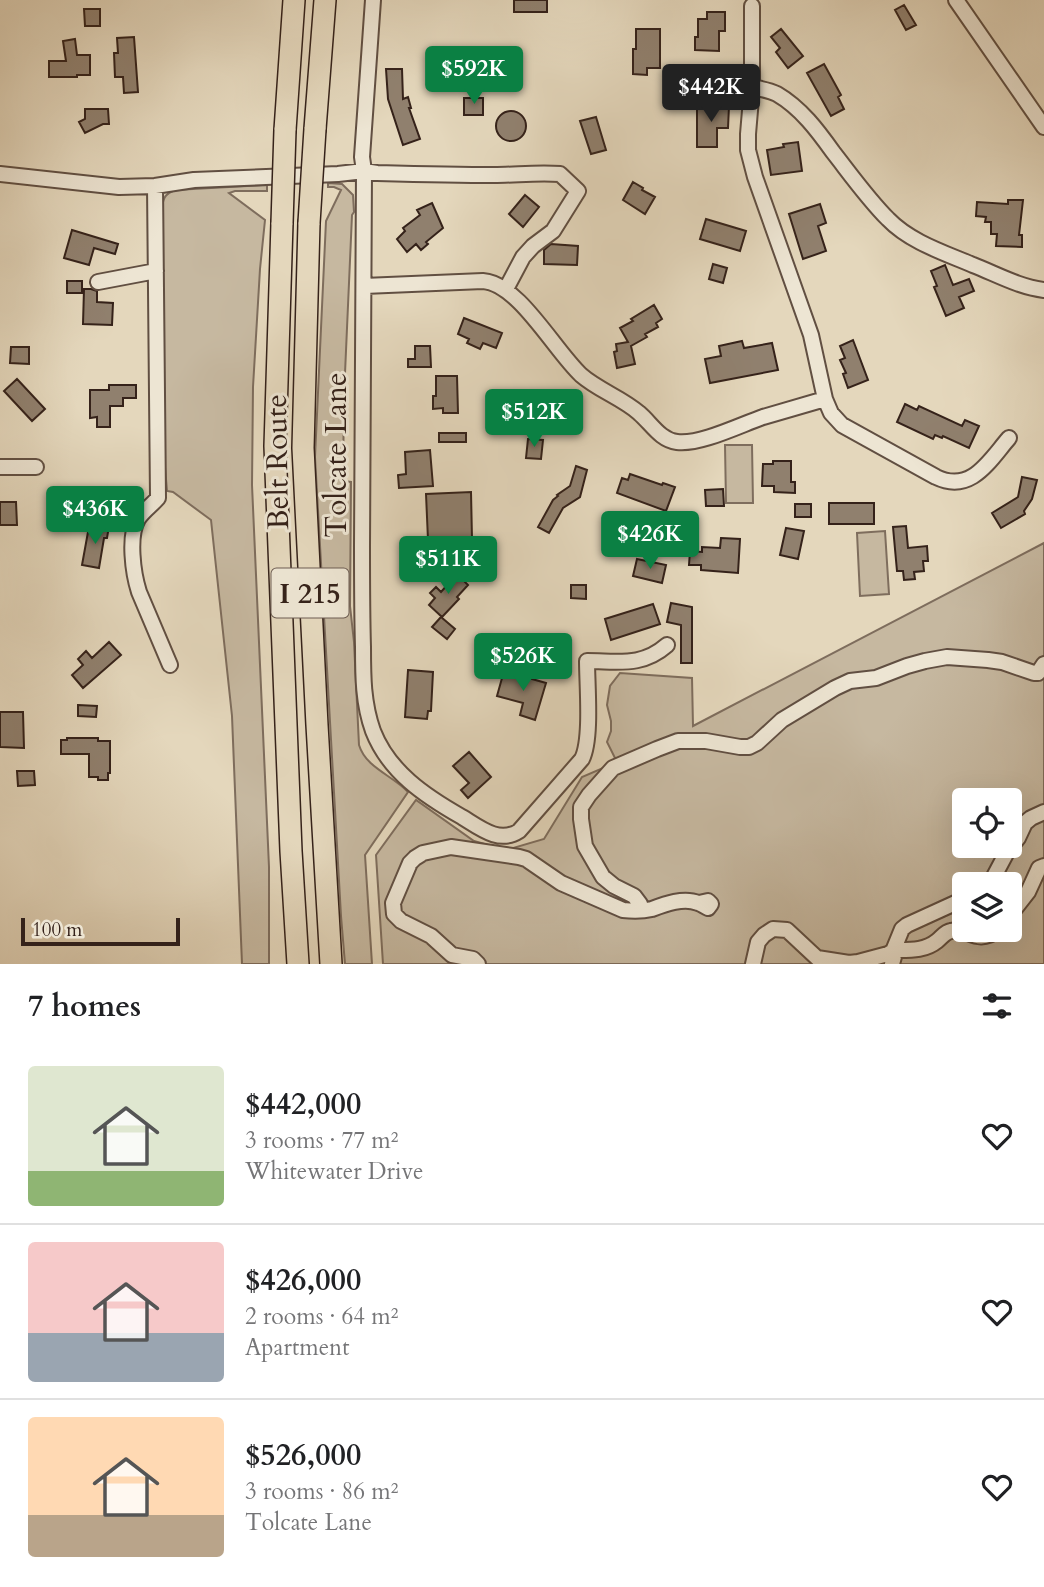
<!DOCTYPE html>
<html lang="en">
<head>
<meta charset="utf-8">
<style>
	:root { --surface:#fff; --page:#f6f6f6; --text:#202124; --muted:#757577; --line:#e0e0e0; --accent:#0b8043 }
	body { margin:0; font-family:Cardo,serif; background:var(--page); color:var(--text); height:100vh; display:flex; flex-direction:column; font-size:26px; white-space:nowrap }
	* { box-sizing:border-box; margin:0 }
	p { font-size:23px; color:var(--muted) }
	.icon { flex:none; width:38px; height:38px; fill:none; stroke:currentColor; stroke-width:2; stroke-linecap:round; stroke-linejoin:round }
	.map { position:relative; height:964px; overflow:hidden }
	.sheet { display:flex; flex-direction:column; background:var(--surface); flex:1 }
	.sheet>* { flex:none }
	.tools { position:absolute; left:952px; top:788px; display:grid; gap:14px }
	.tools a { display:grid; place-items:center; width:70px; height:70px; border-radius:7px; background:var(--surface); box-shadow:0 7px 28px #0002; font-size:35px }
	.scale { position:absolute; left:21px; bottom:18px; width:159px; box-sizing:border-box; padding-left:7px; border:4px solid #35221a; border-top:0; font-size:19px; line-height:24px; white-space:nowrap; color:#35221a; -webkit-text-stroke:5px #ede5d3; paint-order:stroke }
	.price { position:absolute; translate:-50% -60px; padding:0 16px; border-radius:7px; background:var(--accent); color:#fff; font-size:23px; line-height:46px; filter:drop-shadow(0 2px 4px #0008) }
	.price::after { content:''; position:absolute; left:50%; top:42px; width:21px; height:16px; margin-left:-10px; background:inherit; clip-path:polygon(0 0,100% 0,50% 100%) }
	.price.active { background:#222; color:#fff }
	ul { padding:0; list-style:none }
	li { display:flex; align-items:center; gap:21px; height:175px; padding:0 28px }
	li+li { border-top:2px solid var(--line) }
	li span { display:grid; place-items:center; flex:none; width:196px; height:140px; border-radius:7px; color:#555 }
	li>.icon { margin-inline-start:auto }
	span .icon { width:84px; height:84px; fill:#fffc; stroke-width:1 }
	li b { font-size:30px }
	h2 { display:flex; justify-content:space-between; align-items:center; height:84px; padding:0 28px; font-size:30px }
	.map>svg:first-child { display:block }
</style>
</head>
<body>
<div class="map">
<svg width="1044" height="964" viewBox="0 0 1044 964">
	<rect width="100%" height="100%" fill="#e4d7bc"/>
	<filter id="stains"><feTurbulence type="fractalNoise" baseFrequency=".00286" numOctaves="4"/><feColorMatrix values="0 0 0 0 .2 0 0 0 0 .09 0 0 0 0 .02 0 0 0 .5 -.17"/></filter>
	<radialGradient id="worn" r=".72"><stop offset=".6" stop-color="#630" stop-opacity="0"/><stop offset="1" stop-color="#630" stop-opacity=".3"/></radialGradient>
	<path fill="#c6b8a0" stroke="#7e6d5d" stroke-width="2" fill-rule="evenodd" d="M 328,183 L 342,184 L 353,195 L 354,212 L 352,215 L 344,396 L 343,481 L 351,482 L 350,606 L 354,642 L 359,745 C 366,768 392,775 408,792 L 365,855 L 372,964 L 345,964 L 341,916 L 315,457 L 326,221 L 341,190 L 334,187 L 328,187 Z
		M 267,185 L 267,191 L 235,191 L 229,193 L 265,220 L 260,269 L 253,387 L 252,485 L 269,867 L 269,964 L 242,964 L 232,716 L 211,520 L 173,492 L 167,491 L 162,432 L 162,206 C 164,196 166,194 175,190 Z
		M 725,445 L 752,445 L 753,503 L 726,503 Z
		M 885,531 L 889,594 L 860,596 L 857,533 Z
		M 1044,543 L 1044,964 L 383,964 L 376,855 L 416,800 L 474,841 L 506,850 L 544,839 L 582,777 L 617,762 L 607,742 L 611,731 L 611,721 L 607,705 L 610,686 L 620,673 L 692,678 L 693,726 ZM 964,800 L 1010,800 L 1010,845 L 964,845 ZM 964,884 L 1010,884 L 1010,929 L 964,929 Z"/>
	<path fill="#90806e" stroke="#35221a" stroke-width="2" d="M 514,0 L 547,0 L 547,12 L 514,12 Z
		M 904,5 L 916,25 L 906,30 L 895,10 Z
		M 84,9 L 100,9 L 100,26 L 85,26 Z
		M 707,12 L 725,12 L 725,31 L 719,31 L 719,51 L 695,50 L 695,37 L 698,37 L 698,19 L 707,19 Z
		M 636,29 L 660,29 L 660,68 L 647,68 L 647,75 L 633,74 L 633,49 L 636,49 Z
		M 781,29 L 803,56 L 788,68 L 776,52 L 780,48 L 771,37 Z
		M 134,37 L 138,92 L 124,93 L 123,77 L 115,77 L 114,53 L 118,53 L 117,38 Z
		M 75,39 L 77,55 L 90,55 L 90,75 L 77,75 L 77,77 L 49,77 L 49,61 L 66,61 L 63,41 Z
		M 824,64 L 841,95 L 838,97 L 844,109 L 831,116 L 807,73 Z
		M 386,69 L 402,69 L 403,99 L 408,97 L 411,108 L 409,108 L 420,139 L 403,145 L 388,99 Z
		M 464,98 L 483,98 L 483,115 L 464,115 Z
		M 697,106 L 729,106 L 728,128 L 717,128 L 717,147 L 697,147 Z
		M 85,109 L 108,109 L 109,124 L 103,124 L 85,133 L 79,122 L 85,119 Z
		M496 126a15 15 0 1 1 30 0a15 15 0 1 1-30 0Z
		M 596,117 L 606,150 L 591,154 L 580,121 Z
		M 798,142 L 802,171 L 771,175 L 767,150 L 784,147 L 783,144 Z
		M 633,182 L 643,188 L 642,190 L 655,197 L 645,214 L 623,200 Z
		M 525,195 L 539,207 L 523,227 L 509,214 Z
		M 1008,200 L 1023,200 L 1019,235 L 1022,235 L 1022,247 L 996,246 L 997,234 L 991,234 L 991,222 L 985,222 L 986,217 L 976,216 L 977,202 L 1008,204 Z
		M 432,203 L 443,228 L 426,242 L 428,244 L 421,250 L 416,244 L 407,252 L 397,239 L 405,231 L 403,228 L 420,215 L 417,210 Z
		M 820,204 L 826,223 L 818,226 L 826,251 L 803,259 L 789,214 Z
		M 706,219 L 746,231 L 740,251 L 700,239 Z
		M 72,230 L 118,244 L 115,254 L 94,248 L 89,265 L 64,258 Z
		M 551,244 L 578,246 L 577,265 L 544,264 L 544,250 Z
		M 713,264 L 727,268 L 723,283 L 709,279 Z
		M 945,265 L 953,285 L 969,279 L 974,291 L 959,297 L 964,308 L 946,316 L 934,287 L 937,286 L 931,271 Z
		M 67,281 L 82,281 L 82,293 L 67,293 Z
		M 84,289 L 91,289 L 97,291 L 97,302 L 113,303 L 112,325 L 83,324 Z
		M 654,305 L 662,319 L 656,323 L 658,327 L 645,334 L 647,337 L 631,346 L 635,364 L 617,368 L 614,352 L 617,351 L 616,344 L 628,342 L 620,328 L 633,321 L 631,319 Z
		M 464,318 L 502,333 L 496,348 L 483,343 L 480,349 L 467,343 L 469,339 L 458,334 Z
		M 853,340 L 868,380 L 848,388 L 843,374 L 846,373 L 840,360 L 845,358 L 840,346 Z
		M 742,341 L 744,348 L 772,343 L 778,370 L 710,383 L 705,359 L 721,356 L 719,346 Z
		M 415,346 L 430,346 L 431,367 L 408,367 L 408,359 L 415,359 Z
		M 11,347 L 29,347 L 29,364 L 10,363 Z
		M 436,376 L 457,376 L 458,413 L 443,413 L 443,408 L 433,409 L 433,396 L 436,396 Z
		M 17,379 L 45,409 L 32,421 L 4,391 Z
		M 109,385 L 136,385 L 136,398 L 123,398 L 123,406 L 110,406 L 110,427 L 97,427 L 97,417 L 90,418 L 90,390 L 109,390 Z
		M 905,404 L 917,410 L 919,406 L 962,426 L 965,420 L 979,426 L 969,448 L 943,436 L 942,438 L 935,435 L 933,439 L 897,422 Z
		M 439,433 L 466,433 L 466,442 L 439,442 Z
		M 528,439 L 543,440 L 541,459 L 526,458 Z
		M 430,450 L 433,486 L 399,488 L 398,475 L 406,474 L 405,452 Z
		M 773,461 L 791,461 L 791,482 L 795,482 L 795,493 L 774,492 L 774,486 L 762,486 L 763,464 L 773,464 Z
		M 576,466 L 587,470 L 580,497 L 563,508 L 549,533 L 538,527 L 553,500 L 558,496 L 557,495 L 570,486 Z
		M 630,474 L 662,485 L 663,483 L 675,487 L 666,511 L 617,493 L 622,478 L 628,480 Z
		M 1022,477 L 1037,480 L 1032,499 L 1024,511 L 1025,514 L 1001,528 L 992,513 L 1018,497 Z
		M 723,489 L 724,506 L 706,506 L 705,490 Z
		M 471,492 L 472,539 L 428,540 L 426,494 Z
		M 0,502 L 16,502 L 17,525 L 0,525 Z
		M 829,503 L 874,503 L 874,524 L 829,524 Z
		M 795,504 L 811,504 L 811,517 L 795,517 Z
		M 95,523 L 109,526 L 107,538 L 104,538 L 99,568 L 82,565 L 88,532 L 93,533 Z
		M 906,526 L 908,548 L 927,546 L 928,561 L 923,561 L 924,571 L 914,572 L 915,579 L 904,580 L 903,571 L 897,571 L 893,527 Z
		M 786,528 L 804,531 L 798,559 L 780,555 Z
		M 721,538 L 740,539 L 738,573 L 701,570 L 701,565 L 689,565 L 690,551 L 702,552 L 702,547 L 720,548 Z
		M 637,559 L 666,565 L 662,583 L 633,576 Z
		M 457,574 L 468,585 L 457,597 L 459,599 L 442,617 L 429,605 L 435,598 L 430,593 L 436,587 L 441,592 Z
		M 571,585 L 586,585 L 586,599 L 571,598 Z
		M 671,603 L 692,607 L 692,663 L 681,663 L 681,625 L 667,622 Z
		M 653,604 L 660,624 L 611,640 L 605,619 Z
		M 441,617 L 455,629 L 447,639 L 432,627 Z
		M 109,642 L 121,655 L 83,688 L 72,675 L 83,665 L 78,659 L 86,651 L 92,658 Z
		M 408,670 L 433,672 L 431,711 L 428,711 L 427,719 L 405,717 Z
		M 504,671 L 546,683 L 535,720 L 520,715 L 523,703 L 497,696 Z
		M 78,705 L 97,706 L 96,717 L 78,716 Z
		M 0,712 L 23,712 L 24,748 L 0,747 Z
		M 67,738 L 98,738 L 98,741 L 110,741 L 110,773 L 108,773 L 108,780 L 98,780 L 98,777 L 89,777 L 89,754 L 61,754 L 61,740 L 67,740 Z
		M 469,752 L 491,777 L 468,798 L 461,790 L 469,783 L 453,766 Z
		M 17,771 L 34,771 L 35,785 L 18,786 Z"/>
	<g fill="none" stroke-linecap="round" stroke-linejoin="round">
		<g stroke="#614f42" stroke-width="18">
			<path id="minor" d="M 373,0 L 362,157 L 364,171 C 364,296 362,421 362,547 C 362,580 362,614 363,647 C 363,676 363,703 373,731 C 389,772 425,796 462,817 C 480,828 499,844 519,831 L 582,759 C 592,739 587,685 587,661 C 619,661 642,667 667,645
				M 956,0 L 1044,127
				M 752,6 L 752,87 L 748,134 L 748,150 L 755,177 L 811,335 L 825,399 L 831,413 L 842,425 L 936,477 C 971,494 989,461 1009,438
				M 752,87 C 761,89 769,90 777,94 C 801,108 818,131 833,152 C 851,175 868,199 888,219 C 910,242 945,253 973,265 C 996,274 1019,287 1044,290
				M 0,174 L 119,187 L 155,186 L 194,180 L 338,174 L 364,171 L 377,173 C 416,174 455,175 494,175 C 516,175 538,172 560,174 L 578,191 L 553,231 L 533,246 L 523,257 L 506,289
				M 155,186 L 158,498 C 152,505 143,511 138,519 C 128,536 133,573 139,592 L 170,665
				M 98,282 L 156,271
				M 364,286 L 483,281 C 518,283 555,351 581,375 C 598,390 622,398 639,413 C 651,423 660,440 677,442 C 700,445 740,425 763,417 C 784,411 805,405 825,399
				M 0,467 L 36,467
				M 990,884 L 1007,852 L 1018,838 L 1025,823 L 1031,818 L 1044,812
				M 641,910 L 640,904 L 634,896 L 614,886 L 603,877 L 585,846 L 581,819 L 581,807 L 589,795 L 613,768 L 657,749 L 678,741 L 706,741 L 740,747 L 749,747 L 757,743 L 782,720 L 835,688 L 850,681 L 876,678 L 907,666 L 925,661 L 947,657 L 988,660 L 1002,662 L 1034,673 L 1038,673 L 1044,664
				M 1010,915 L 1028,892 L 1039,868 L 1044,866
				M 478,964 L 473,959 L 452,955 L 431,936 L 401,921 L 394,914 L 393,903 L 410,863 L 415,858 L 423,853 L 451,847 L 519,857 L 526,859 L 561,883 L 623,910 C 632,911 643,911 652,909 C 665,904 684,897 698,903 C 702,904 705,907 708,908 L 711,904 L 708,901 L 699,903
				M 753,964 L 758,942 L 764,935 L 773,929 L 787,930 L 817,958 L 849,963 L 858,962 L 888,954 L 893,951 L 902,929 L 907,925 L 964,899
				M 892,964 L 895,953 L 899,950 C 913,950 926,950 937,941 C 942,937 945,932 951,931 C 969,926 974,947 1000,929"/>
		</g>
		<g stroke="#35221a" stroke-width="24">
			<path id="highway" d="M 315,129 L 325,0
				M 285,130 L 294,0
				M 282,223 L 275,446 L 291,851 L 298,964
				M 309,223 L 303,448 L 317,725 L 331,964"/>
		</g>
		<use href="#minor" stroke="#ede5d3" stroke-width="14"/>
		<use href="#highway" stroke="#e4d7bc" stroke-width="21"/>
		<g stroke="#35221a" stroke-width="24" stroke-linecap="butt">
			<path id="highway-bridge" d="M 282,223 L 285,130
				M 309,223 L 315,129"/>
		</g>
		<use href="#highway-bridge" stroke="#e4d7bc" stroke-width="21"/>
	</g>
	<g text-anchor="middle" stroke-width="6" stroke-linejoin="round" paint-order="stroke">
		<rect fill="#ede5d3" stroke="#6c5c52" stroke-width="2" x="271.5" y="568.5" width="77" height="49" rx="5"/>
		<g font-size="28" font-weight="bold" fill="#35221a">
			<text x="310" y="603">I 215</text>
		</g>
		<g font-size="30" fill="#35221a" stroke="#ede5d3">
			<text transform="translate(336 455) rotate(-90)" y="10">Tolcate Lane</text>
			<text transform="translate(277 462) rotate(-91)" y="10">Belt Route</text>
		</g>
	</g>
	<rect width="100%" height="100%" filter="url(#stains)"/>
	<rect width="100%" height="100%" fill="url(#worn)"/>
</svg>
<div class="tools">
<a><svg class="icon" aria-label="locate" viewBox="0 0 24 24"><circle cx="12" cy="12" r="6"/><path d="M12 2v4M12 18v4M2 12h4M18 12h4"/></svg></a>
<a><svg class="icon" aria-label="layers" viewBox="0 0 24 24"><path d="M12 4l9 5-9 5-9-5zM3 14l9 5 9-5"/></svg></a>
</div>
<div class="scale">100 m</div>
<b class="price" style="left:474px;top:106px">$592K</b>
<b class="price active" style="left:711px;top:124px">$442K</b>
<b class="price" style="left:534px;top:449px">$512K</b>
<b class="price" style="left:95px;top:546px">$436K</b>
<b class="price" style="left:650px;top:571px">$426K</b>
<b class="price" style="left:448px;top:596px">$511K</b>
<b class="price" style="left:523px;top:693px">$526K</b>
</div>
<section class="sheet">
<h2>7 homes<svg class="icon" aria-label="filters" viewBox="0 0 24 24"><path d="M4 7h16M4 17h16"/><circle cx="9" cy="7" r="2"/><circle cx="15" cy="17" r="2"/></svg></h2>
<ul>
<li><span style="background:linear-gradient(#dfe7d0 75%,#8fb573 0)"><svg class="icon" aria-label="home" viewBox="0 0 24 24"><path d="M3 11l9-7 9 7M6 9v11h12V9"/></svg></span><div><b>$442,000</b><p>3 rooms · 77 m²</p><p>Whitewater Drive</p></div><svg class="icon" aria-label="heart" viewBox="0 0 24 24"><path d="M12 20l-8-8c-3-5 5-10 8-4 3-6 11-1 8 4z"/></svg></li>
<li><span style="background:linear-gradient(#f6c9c9 65%,#9aa5b1 0)"><svg class="icon" aria-label="home" viewBox="0 0 24 24"><path d="M3 11l9-7 9 7M6 9v11h12V9"/></svg></span><div><b>$426,000</b><p>2 rooms · 64 m²</p><p>Apartment</p></div><svg class="icon" aria-label="heart" viewBox="0 0 24 24"><path d="M12 20l-8-8c-3-5 5-10 8-4 3-6 11-1 8 4z"/></svg></li>
<li><span style="background:linear-gradient(#ffd9b3 70%,#b9a48a 0)"><svg class="icon" aria-label="home" viewBox="0 0 24 24"><path d="M3 11l9-7 9 7M6 9v11h12V9"/></svg></span><div><b>$526,000</b><p>3 rooms · 86 m²</p><p>Tolcate Lane</p></div><svg class="icon" aria-label="heart" viewBox="0 0 24 24"><path d="M12 20l-8-8c-3-5 5-10 8-4 3-6 11-1 8 4z"/></svg></li>
</ul>
</section>
</body>
</html>
